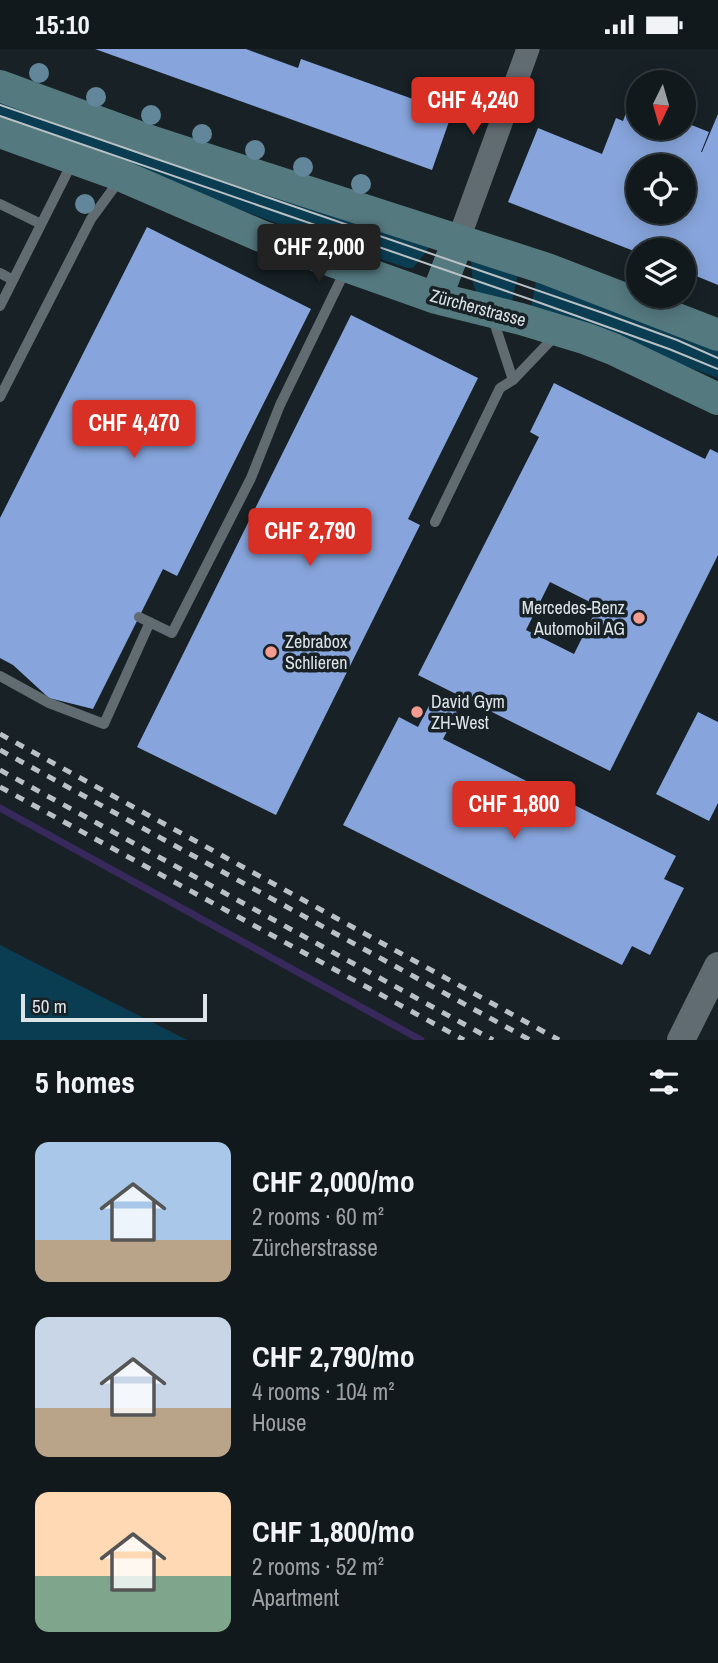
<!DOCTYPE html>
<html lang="en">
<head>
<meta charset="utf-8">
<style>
	:root { --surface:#11191c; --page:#1a2225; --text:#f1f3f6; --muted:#9ca0a3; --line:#30383b; --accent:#d93025 }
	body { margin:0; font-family:"Archivo Narrow",sans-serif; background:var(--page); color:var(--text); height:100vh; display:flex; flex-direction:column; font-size:26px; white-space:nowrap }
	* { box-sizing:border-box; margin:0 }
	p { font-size:23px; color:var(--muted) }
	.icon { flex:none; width:38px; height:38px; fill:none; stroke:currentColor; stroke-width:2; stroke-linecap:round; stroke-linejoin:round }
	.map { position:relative; height:991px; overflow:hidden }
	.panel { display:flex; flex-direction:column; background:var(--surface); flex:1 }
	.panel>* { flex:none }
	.needle { width:46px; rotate:185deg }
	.fabs { position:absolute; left:626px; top:21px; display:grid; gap:14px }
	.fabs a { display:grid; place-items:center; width:70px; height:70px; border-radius:50%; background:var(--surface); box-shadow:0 4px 18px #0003,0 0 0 2px var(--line); font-size:35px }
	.scale { position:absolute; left:21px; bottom:18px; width:186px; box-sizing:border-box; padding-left:7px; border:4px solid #dde4e7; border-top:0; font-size:19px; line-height:24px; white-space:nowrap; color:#dde4e7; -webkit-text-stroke:5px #172126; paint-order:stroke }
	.price { position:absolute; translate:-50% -60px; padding:0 16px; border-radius:7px; background:var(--accent); color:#fff; font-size:23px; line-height:46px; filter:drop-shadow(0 2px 4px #0008) }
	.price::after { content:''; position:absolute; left:50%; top:42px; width:21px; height:16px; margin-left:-10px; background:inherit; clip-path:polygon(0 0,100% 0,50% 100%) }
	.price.current { background:#222; color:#fff }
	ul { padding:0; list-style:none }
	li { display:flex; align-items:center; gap:21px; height:175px; padding:0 35px }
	li span { display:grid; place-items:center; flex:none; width:196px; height:140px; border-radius:14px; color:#555 }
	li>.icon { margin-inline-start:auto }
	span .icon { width:84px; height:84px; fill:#fffc; stroke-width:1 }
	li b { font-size:30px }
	h2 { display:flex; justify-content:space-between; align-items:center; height:84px; padding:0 35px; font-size:30px }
	.status { display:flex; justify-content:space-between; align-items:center; height:49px; padding:0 35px; background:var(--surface); direction:ltr }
	.status svg { height:19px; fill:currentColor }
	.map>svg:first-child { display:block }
</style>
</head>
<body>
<div class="status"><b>15:10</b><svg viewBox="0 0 49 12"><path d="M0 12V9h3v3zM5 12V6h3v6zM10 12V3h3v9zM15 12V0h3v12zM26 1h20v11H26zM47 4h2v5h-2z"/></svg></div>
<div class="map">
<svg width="718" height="991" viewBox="0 0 718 991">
	<rect width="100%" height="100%" fill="#172126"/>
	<path fill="#0b3d52" d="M 0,48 L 429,194 L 429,199 L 413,219 L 407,219 L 303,184 L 109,112 L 0,75 Z
		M 471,211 L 519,221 L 510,261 L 478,247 L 473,235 Z
		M 537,227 L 718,296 L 718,329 L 642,301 L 530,264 Z
		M 0,896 L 187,991 L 0,991 Z"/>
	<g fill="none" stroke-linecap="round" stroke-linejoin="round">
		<path stroke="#37295c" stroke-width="7" d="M 0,759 L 421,991"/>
	</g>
	<path fill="#87a5dc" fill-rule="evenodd" d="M 95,0 L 246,0 L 298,19 L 301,10 L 452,64 L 432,121 Z
		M 631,51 L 639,55 L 639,79 L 684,79 L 684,73 L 709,83 L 701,103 L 702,103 L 718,65 L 718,236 L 684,222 L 684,201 L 639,201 L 639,204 L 508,153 L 538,79 L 602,105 L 616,69 L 623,72 ZM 639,117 L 684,117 L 684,163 L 639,163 Z
		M 147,178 L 311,260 L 177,527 L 163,520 L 93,660 L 49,649 L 13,616 L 0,609 L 0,469 Z
		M 351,266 L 478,329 L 408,470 L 420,476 L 276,766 L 137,698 Z
		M 554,334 L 705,410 L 710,400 L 718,404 L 718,506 L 610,722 L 418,626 L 539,388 L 530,383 ZM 550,533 L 598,557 L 574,605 L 526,581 Z
		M 432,651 L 457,663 L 443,690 L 676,807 L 664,830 L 684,839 L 650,906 L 632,897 L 622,916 L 343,776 L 399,668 L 418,678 Z
		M 698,663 L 718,673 L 718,754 L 709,772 L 656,745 Z"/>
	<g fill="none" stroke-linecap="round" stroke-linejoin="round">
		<path stroke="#616c72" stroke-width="10" d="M 0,155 L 41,175
			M 0,224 L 13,231
			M 0,257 L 73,112
			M 492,267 L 513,331
			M 0,348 L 91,170 L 121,129
			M 435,473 L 500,339 L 513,331 L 557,285
			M 139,568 L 172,584 L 251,429 L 280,356 L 346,220
			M 0,627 L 49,654 L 104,675 L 150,573"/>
		<path stroke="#616c72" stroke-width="23" d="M 458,192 L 528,0"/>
		<path stroke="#616c72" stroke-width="28" d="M 681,991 L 718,917"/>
		<path stroke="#54797f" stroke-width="32" d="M 0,37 L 153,93 L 547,220 L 718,286
			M 0,83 L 122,127 L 261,187 L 436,249 L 521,270 L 587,290 L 613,300 L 718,350
			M 436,249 L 458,192"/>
		<path stroke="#bac1c5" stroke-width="2" d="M 0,56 L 603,264 L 677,291 L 718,309
			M 0,67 L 532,251 L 669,300 L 718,320"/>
		<path stroke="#bac1c5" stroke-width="5" stroke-dasharray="9 9" stroke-linecap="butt" d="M 0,685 L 559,991
			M 0,701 L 530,991
			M 0,721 L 493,991
			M 0,738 L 464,991"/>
	</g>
	<g fill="#63879a">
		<circle cx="39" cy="24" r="10"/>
		<circle cx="96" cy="48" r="10"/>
		<circle cx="151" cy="66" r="10"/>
		<circle cx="202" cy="85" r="10"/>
		<circle cx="255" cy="101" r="10"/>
		<circle cx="303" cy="118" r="10"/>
		<circle cx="361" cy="135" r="10"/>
		<circle cx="85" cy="155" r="10"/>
	</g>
	<g fill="#f59c91" stroke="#172126" stroke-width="2.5">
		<circle cx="639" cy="569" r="7"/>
		<circle cx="271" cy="603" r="7"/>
		<circle cx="417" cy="663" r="7"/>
	</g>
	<g text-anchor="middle" stroke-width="7" stroke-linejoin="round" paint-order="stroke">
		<g font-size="18" fill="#dde4e7" stroke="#172126">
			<text transform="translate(478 259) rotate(15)" y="6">Zürcherstrasse</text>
		</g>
		<g font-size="18" fill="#dde4e7" stroke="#172126" text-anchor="start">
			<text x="625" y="565" text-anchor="end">Mercedes-Benz<tspan x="625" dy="21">Automobil AG</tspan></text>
			<text x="285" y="599">Zebrabox<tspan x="285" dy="21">Schlieren</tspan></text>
			<text x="431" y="659">David Gym<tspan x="431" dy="21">ZH-West</tspan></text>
		</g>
	</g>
</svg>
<div class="fabs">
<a><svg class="needle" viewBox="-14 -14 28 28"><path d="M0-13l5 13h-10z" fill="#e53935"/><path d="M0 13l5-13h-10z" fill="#9ca0a3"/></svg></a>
<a><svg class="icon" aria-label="locate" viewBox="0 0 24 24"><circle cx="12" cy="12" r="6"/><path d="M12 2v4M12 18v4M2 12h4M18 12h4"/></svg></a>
<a><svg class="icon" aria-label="layers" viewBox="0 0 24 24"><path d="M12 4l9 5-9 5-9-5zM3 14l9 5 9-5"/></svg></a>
</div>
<div class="scale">50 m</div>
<b class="price" style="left:473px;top:88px">CHF 4,240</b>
<b class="price current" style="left:319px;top:235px">CHF 2,000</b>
<b class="price" style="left:134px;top:411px">CHF 4,470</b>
<b class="price" style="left:310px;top:519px">CHF 2,790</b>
<b class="price" style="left:514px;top:792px">CHF 1,800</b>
</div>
<section class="panel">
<h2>5 homes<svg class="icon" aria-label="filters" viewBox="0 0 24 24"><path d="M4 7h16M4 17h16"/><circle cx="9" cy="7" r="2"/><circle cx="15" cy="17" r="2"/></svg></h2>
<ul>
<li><span style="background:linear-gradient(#a9c7e8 70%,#b9a48a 0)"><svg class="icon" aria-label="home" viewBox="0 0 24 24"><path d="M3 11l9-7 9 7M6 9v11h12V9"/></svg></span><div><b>CHF 2,000/mo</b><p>2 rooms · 60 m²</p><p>Zürcherstrasse</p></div></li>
<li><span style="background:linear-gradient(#c9d6e8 65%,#b9a48a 0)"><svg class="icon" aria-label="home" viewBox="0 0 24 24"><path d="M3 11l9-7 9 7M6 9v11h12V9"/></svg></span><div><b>CHF 2,790/mo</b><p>4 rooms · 104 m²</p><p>House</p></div></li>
<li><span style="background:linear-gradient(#ffd9b3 60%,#7fa58c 0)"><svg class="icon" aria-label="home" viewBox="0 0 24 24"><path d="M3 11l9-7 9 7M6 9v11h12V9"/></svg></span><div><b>CHF 1,800/mo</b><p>2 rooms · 52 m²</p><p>Apartment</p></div></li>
</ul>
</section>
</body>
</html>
